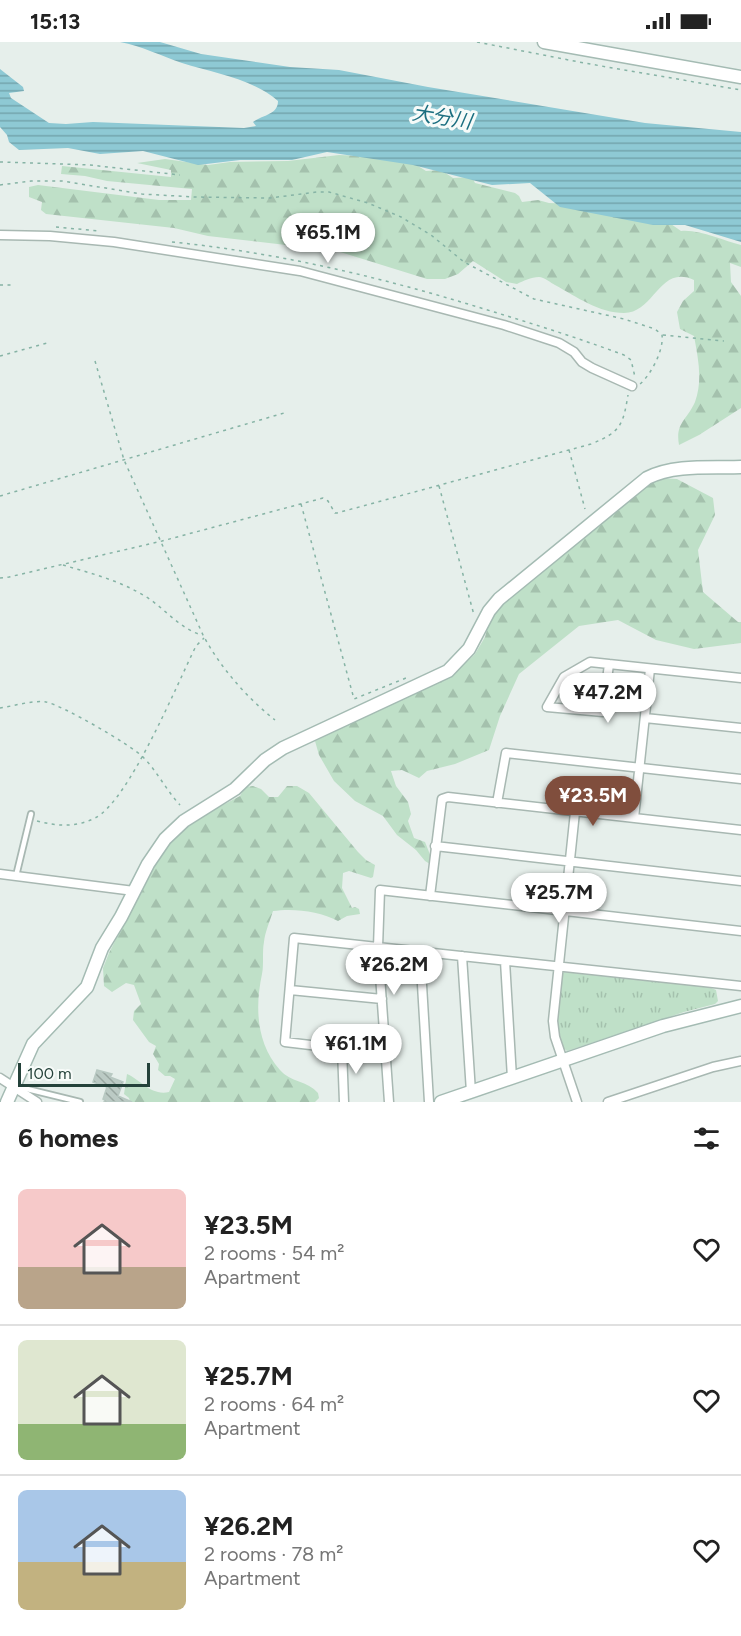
<!DOCTYPE html>
<html lang="en">
<head>
<meta charset="utf-8">
<style>
	:root { --surface:#fff; --page:#f2f2f2; --text:#222; --muted:#767676; --line:#e0e0e0; --accent:#804e3d }
	body { margin:0; font-family:Figtree,"Noto Sans JP",sans-serif; background:var(--page); color:var(--text); height:100vh; display:flex; flex-direction:column; font-size:22px; white-space:nowrap }
	* { box-sizing:border-box; margin:0 }
	p { font-size:20px; color:var(--muted) }
	.icon { flex:none; width:33px; height:33px; fill:none; stroke:currentColor; stroke-width:2; stroke-linecap:round; stroke-linejoin:round }
	.map { position:relative; height:1060px; overflow:hidden }
	.side { display:flex; flex-direction:column; background:var(--surface); flex:1 }
	.side>* { flex:none }
	.scale { position:absolute; left:18px; bottom:15px; width:132px; box-sizing:border-box; padding-left:6px; border:3px solid #24423a; border-top:0; font-size:16px; line-height:21px; white-space:nowrap; color:#24423a; -webkit-text-stroke:4px #f7fbf9; paint-order:stroke }
	.price { position:absolute; translate:-50% -51px; padding:0 14px; border-radius:21px; background:#fff; color:#222; font-size:20px; line-height:39px; filter:drop-shadow(0 2px 3px #0008) }
	.price::after { content:''; position:absolute; left:50%; top:36px; width:18px; height:14px; margin-left:-9px; background:inherit; clip-path:polygon(0 0,100% 0,50% 100%) }
	.price.on { background:var(--accent); color:#fff }
	ul { padding:0; list-style:none }
	li { display:flex; align-items:center; gap:18px; height:150px; padding:0 18px }
	li+li { border-top:2px solid var(--line) }
	li span { display:grid; place-items:center; flex:none; width:168px; height:120px; border-radius:9px; color:#555 }
	li>.icon { margin-inline-start:auto }
	span .icon { width:72px; height:72px; fill:#fffc; stroke-width:1 }
	li b { font-size:26px }
	h2 { display:flex; justify-content:space-between; align-items:center; height:72px; padding:0 18px; font-size:26px }
	.status { display:flex; justify-content:space-between; align-items:center; height:42px; padding:0 30px; background:var(--surface); direction:ltr }
	.status svg { height:16px; fill:currentColor }
	.map>svg:first-child { display:block }
</style>
</head>
<body>
<div class="status"><b>15:13</b><svg viewBox="0 0 49 12"><path d="M0 12V9h3v3zM5 12V6h3v6zM10 12V3h3v9zM15 12V0h3v12zM26 1h20v11H26zM47 4h2v5h-2z"/></svg></div>
<div class="map">
<svg width="741" height="1060" viewBox="0 0 741 1060">
	<defs>
		<pattern id="forest-firs" width="22" height="20" patternUnits="userSpaceOnUse" patternTransform="scale(1.5)"><rect width="22" height="20" fill="#bfe0c8"/><path d="M5 1l3.5 6h-7zM16 11l3.5 6h-7z" fill="#a4c1ad"/></pattern>
		<pattern id="park-tufts" width="24" height="20" patternUnits="userSpaceOnUse" patternTransform="scale(1.5)"><rect width="24" height="20" fill="#bfe0c8"/><path d="M3 7l-1-3M5 7V3M7 7l1-3M15 17l-1-3M17 17v-4M19 17l1-3" fill="none" stroke="#a4c1ad"/></pattern>
		<pattern id="water-rules" width="6" height="5" patternUnits="userSpaceOnUse" patternTransform="scale(1.5)"><rect width="6" height="5" fill="#8ec9d4"/><path d="M0 2.5h6" fill="none" stroke="#74a5ad"/></pattern>
		<pattern id="building-back-hatch" width="6" height="6" patternUnits="userSpaceOnUse" patternTransform="scale(1.5)"><rect width="6" height="6" fill="#bbcac4"/><path d="M-1 5l2 2M0 0l6 6M5-1l2 2" fill="none" stroke="#98a6a0"/></pattern>
	</defs>
	<rect width="100%" height="100%" fill="#e6efeb"/>
	<path fill="url(#forest-firs)" d="M 339,113 L 361,114 L 415,122 L 426,129 L 441,128 L 453,136 L 472,135 L 475,141 L 515,151 L 519,154 L 522,160 L 538,158 L 549,161 L 579,162 L 671,182 L 681,189 C 699,187 724,199 741,203 L 741,225 L 730,221 L 731,240 L 741,254 L 741,366 L 699,393 L 679,403 C 675,381 687,378 695,360 C 703,338 698,316 694,294 L 680,287 L 677,270 L 683,259 L 694,249 L 694,238 C 659,222 655,271 624,271 C 599,271 577,255 555,243 C 551,241 544,235 539,235 C 531,235 523,239 517,242 L 506,240 L 473,219 L 458,232 L 445,237 L 427,237 L 337,209 L 208,194 L 174,186 L 46,172 L 41,168 L 42,160 L 29,155 L 29,145 L 38,143 L 159,158 L 191,158 L 192,147 L 107,139 L 85,134 L 61,132 L 62,124 L 171,135 L 171,128 L 137,121 L 165,117 L 208,123 L 230,120 L 288,119 Z
		M 658,436 L 677,437 L 713,456 L 715,473 L 698,508 L 703,550 L 738,580 L 741,580 L 741,601 L 694,607 L 656,598 L 618,578 L 579,584 L 519,632 L 500,674 L 489,708 L 455,722 L 427,729 L 419,736 L 402,728 L 391,729 L 396,744 L 408,760 L 411,772 L 408,779 L 414,796 L 425,800 L 431,815 L 430,822 L 425,819 L 416,808 L 397,793 L 383,774 L 355,759 L 334,739 L 319,713 L 315,699 L 393,661 L 440,640 L 458,628 L 475,612 L 485,595 L 489,580 L 505,558 L 624,458 Z
		M 253,744 L 261,747 L 269,755 L 278,755 L 287,744 L 297,744 L 309,751 L 358,810 L 366,818 L 375,823 L 373,835 L 371,836 L 349,829 L 343,831 L 342,846 L 352,866 L 355,865 L 359,867 L 360,872 L 347,874 L 338,879 C 320,869 293,866 273,869 C 270,879 265,890 264,900 C 262,910 264,922 262,932 C 255,965 256,1001 280,1028 C 290,1040 308,1039 318,1051 L 319,1056 L 315,1060 L 130,1060 L 129,1056 L 124,1052 L 127,1032 C 141,1038 151,1054 169,1050 L 175,1037 L 170,1034 L 165,1034 L 158,1028 L 159,1022 L 153,1012 L 156,1004 L 149,1000 L 133,978 L 134,969 L 141,962 L 134,943 L 126,941 L 112,950 L 104,944 L 103,926 L 109,911 L 155,819 L 169,799 L 204,773 L 240,754 L 245,745 Z"/>
	<path fill="url(#park-tufts)" d="M 564,930 L 709,945 L 716,948 L 718,959 L 715,962 L 684,970 L 567,1009 C 549,998 559,951 561,933 Z"/>
	<path fill="url(#water-rules)" d="M 120,0 L 160,0 L 201,12 L 290,25 L 339,28 L 428,45 L 645,81 L 741,90 L 741,200 L 685,183 L 653,183 L 560,165 L 530,141 L 492,143 L 413,123 L 327,110 L 292,118 L 240,118 L 198,123 L 143,109 L 100,112 L 68,106 L 19,108 L 9,100 L 7,93 L 0,85 L 0,27 L 23,45 L 24,49 L 9,51 L 11,56 L 49,81 L 66,82 L 93,80 L 244,86 L 256,84 L 253,80 C 262,73 278,73 278,59 C 253,37 214,31 182,21 C 161,14 142,4 120,0 Z"/>
	<path fill="url(#building-back-hatch)" stroke="#b8c9c2" stroke-width="1.5" d="M 97,1028 L 112,1032 L 110,1035 L 123,1040 L 118,1054 L 132,1060 L 104,1060 L 105,1058 L 103,1057 L 107,1045 L 93,1040 Z"/>
	<g fill="none" stroke-linecap="round" stroke-linejoin="round">
		<g stroke="#a8b8b2" stroke-width="8">
			<path id="lane" d="M 16,834 L 31,772
				M 19,1045 L 80,1060"/>
		</g>
		<g stroke="#a8b8b2" stroke-width="11">
			<path id="street" d="M 0,193 L 50,194 L 114,200 L 300,229 L 504,283 L 559,301 L 574,310 L 582,320 L 592,326 L 632,344
				M 609,622 L 603,670 L 547,665 L 564,635 L 590,620 L 741,636
				M 645,676 L 741,686
				M 497,761 L 506,711 L 741,737
				M 575,770 L 553,979 L 555,995 L 577,1060
				M 634,776 L 650,627
				M 435,804 L 741,839
				M 0,832 L 134,849
				M 430,854 L 442,757 L 448,755 L 741,788
				M 420,909 L 429,1060
				M 462,914 L 471,1050
				M 505,919 L 512,1036
				M 290,948 L 382,957
				M 342,1007 L 344,1060
				M 386,1012 L 285,1000 L 294,896 L 741,944
				M 0,1036 L 37,1060
				M 389,1060 L 378,905 L 380,848 L 741,889
				M 608,1060 L 713,1025 L 741,1019"/>
		</g>
		<g stroke="#a4bbb3" stroke-width="15">
			<path id="secondary" d="M 544,0 L 741,35
				M 7,1060 L 33,1002 L 87,945 L 102,906 L 121,875 L 148,822 L 165,797 L 184,779 L 235,747 L 265,718 L 283,706 L 448,629 L 469,607 L 489,569 L 499,557 L 647,436 C 674,422 711,426 741,425
				M 441,1060 L 663,984 L 741,964"/>
		</g>
		<path stroke="#86b3a5" stroke-width="1.5" stroke-dasharray="3 4.5" stroke-linecap="butt" d="M 477,0 L 584,21 L 741,48
			M 0,120 L 90,123 L 180,133
			M 0,143 L 31,139 L 62,139 L 142,152 L 194,155 L 270,156 L 317,150 L 329,150 L 368,161 L 401,175 L 431,193 L 464,220 L 534,257 L 624,277 L 655,287 L 662,293 C 664,308 651,333 639,343
			M 56,185 L 99,189
			M 172,200 C 282,211 388,237 494,270 C 537,283 581,297 624,313 L 631,318 L 635,335
			M 0,243 L 14,243
			M 663,293 L 724,299
			M 0,314 L 47,301
			M 95,319 L 124,418 L 203,593 C 220,625 246,655 275,678
			M 569,408 L 585,467
			M 439,444 L 474,573
			M 0,454 L 284,371
			M 301,462 L 354,657 L 406,636
			M 63,523 C 90,531 118,538 143,553 C 163,564 179,587 202,593
			M 0,536 L 9,535 L 162,499 L 323,456 L 328,459 L 335,471 L 337,471 L 591,402 C 621,390 623,383 628,353
			M 0,666 C 14,664 32,658 46,660 C 62,663 131,703 143,715 C 157,729 166,748 180,763
			M 37,779 C 57,784 75,786 95,776 C 129,759 177,642 196,604 L 204,596"/>
		<use href="#lane" stroke="#fff" stroke-width="4.5"/>
		<use href="#street" stroke="#fff" stroke-width="8"/>
		<use href="#secondary" stroke="#fff" stroke-width="12"/>
	</g>
	<g text-anchor="middle" stroke-width="6" stroke-linejoin="round" paint-order="stroke">
		<g font-size="20" font-style="italic" fill="#1c6f80" stroke="#f7fbf9">
			<text transform="translate(442 75) rotate(9)" y="7">大分川</text>
		</g>
	</g>
</svg>
<div class="scale">100 m</div>
<b class="price" style="left:328px;top:222px">¥65.1M</b>
<b class="price" style="left:608px;top:682px">¥47.2M</b>
<b class="price on" style="left:593px;top:785px">¥23.5M</b>
<b class="price" style="left:559px;top:882px">¥25.7M</b>
<b class="price" style="left:394px;top:954px">¥26.2M</b>
<b class="price" style="left:356px;top:1033px">¥61.1M</b>
</div>
<section class="side">
<h2>6 homes<svg class="icon" aria-label="filters" viewBox="0 0 24 24"><path d="M4 7h16M4 17h16"/><circle cx="9" cy="7" r="2"/><circle cx="15" cy="17" r="2"/></svg></h2>
<ul>
<li><span style="background:linear-gradient(#f6c9c9 65%,#b9a48a 0)"><svg class="icon" aria-label="home" viewBox="0 0 24 24"><path d="M3 11l9-7 9 7M6 9v11h12V9"/></svg></span><div><b>¥23.5M</b><p>2 rooms · 54 m²</p><p>Apartment</p></div><svg class="icon" aria-label="heart" viewBox="0 0 24 24"><path d="M12 20l-8-8c-3-5 5-10 8-4 3-6 11-1 8 4z"/></svg></li>
<li><span style="background:linear-gradient(#dfe7d0 70%,#8fb573 0)"><svg class="icon" aria-label="home" viewBox="0 0 24 24"><path d="M3 11l9-7 9 7M6 9v11h12V9"/></svg></span><div><b>¥25.7M</b><p>2 rooms · 64 m²</p><p>Apartment</p></div><svg class="icon" aria-label="heart" viewBox="0 0 24 24"><path d="M12 20l-8-8c-3-5 5-10 8-4 3-6 11-1 8 4z"/></svg></li>
<li><span style="background:linear-gradient(#a9c7e8 60%,#c2b280 0)"><svg class="icon" aria-label="home" viewBox="0 0 24 24"><path d="M3 11l9-7 9 7M6 9v11h12V9"/></svg></span><div><b>¥26.2M</b><p>2 rooms · 78 m²</p><p>Apartment</p></div><svg class="icon" aria-label="heart" viewBox="0 0 24 24"><path d="M12 20l-8-8c-3-5 5-10 8-4 3-6 11-1 8 4z"/></svg></li>
</ul>
</section>
</body>
</html>
